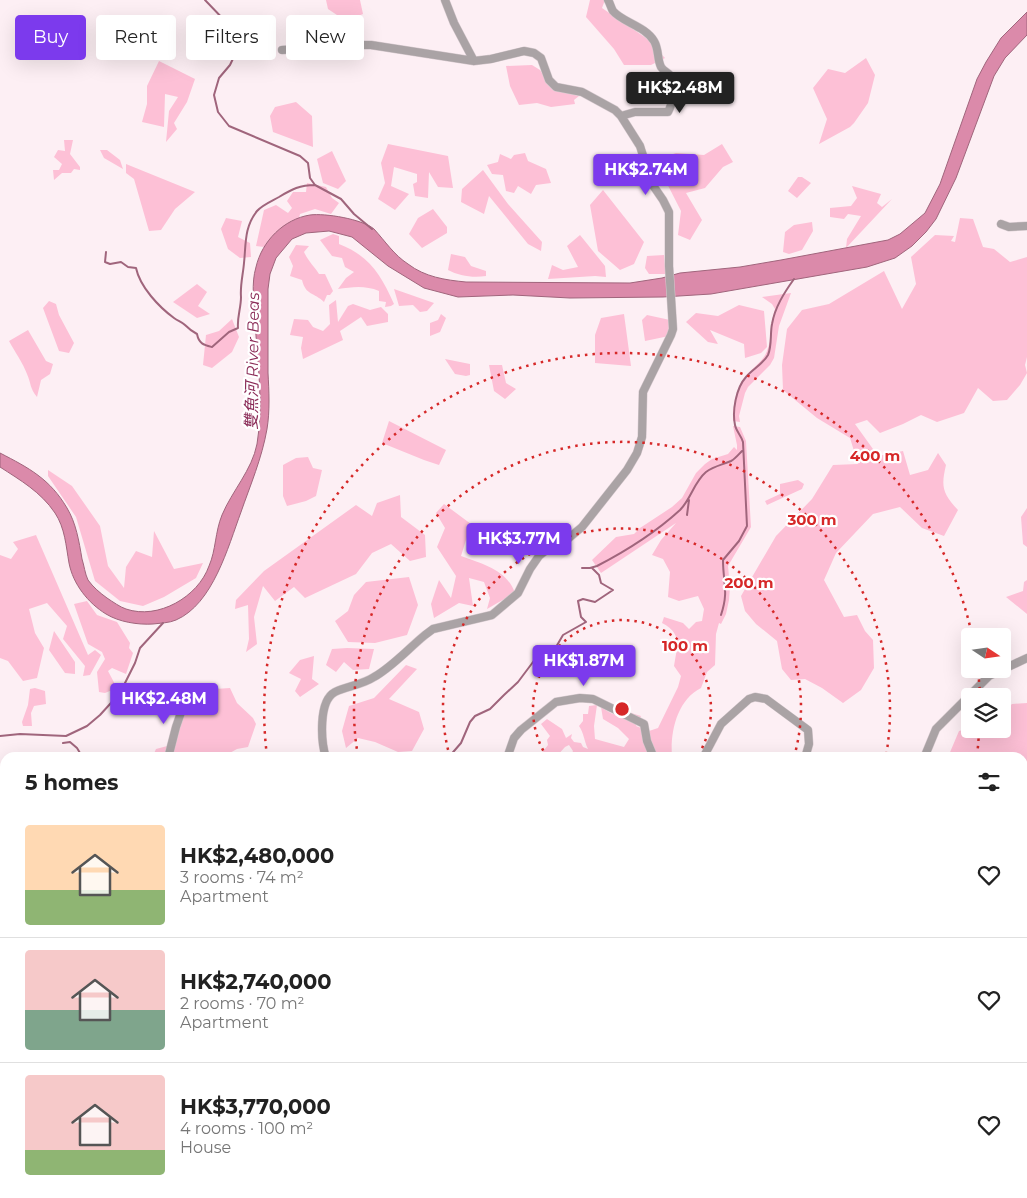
<!DOCTYPE html>
<html lang="en">
<head>
<meta charset="utf-8">
<style>
	:root { --surface:#fff; --page:#f2f2f2; --text:#222; --muted:#767676; --line:#e0e0e0; --accent:#7c3aed }
	body { margin:0; font-family:Montserrat,"Noto Sans TC",sans-serif; background:var(--page); color:var(--text); height:100vh; display:flex; flex-direction:column; font-size:19px; white-space:nowrap }
	* { box-sizing:border-box; margin:0 }
	p { font-size:16px; color:var(--muted) }
	.icon { flex:none; width:28px; height:28px; fill:none; stroke:currentColor; stroke-width:2; stroke-linecap:round; stroke-linejoin:round }
	.map { position:relative; flex:1; overflow:hidden }
	.panel { position:absolute; left:0px; top:752px; width:1028px; height:446px; display:flex; flex-direction:column; background:var(--surface); border-radius:15px 15px 0 0; box-shadow:0 5px 20px #0002 }
	.panel>* { flex:none }
	.hud { position:absolute; left:15px; top:15px; width:500px; height:45px; display:flex; gap:10px }
	.needle { width:32px; rotate:103deg }
	.controls { position:absolute; left:961px; top:628px; display:grid; gap:10px }
	.controls a { display:grid; place-items:center; width:50px; height:50px; border-radius:5px; background:var(--surface); box-shadow:0 5px 20px #0002; font-size:25px }
	.price { position:absolute; translate:-50% -42px; padding:0 11px; border-radius:5px; background:var(--accent); color:#fff; font-size:16px; line-height:32px; filter:drop-shadow(0 1px 2px #0008) }
	.price::after { content:''; position:absolute; left:50%; top:30px; width:15px; height:11px; margin-left:-8px; background:inherit; clip-path:polygon(0 0,100% 0,50% 100%) }
	.price.active { background:#222; color:#fff }
	ul { padding:0; list-style:none }
	li { display:flex; align-items:center; gap:15px; height:125px; padding:0 25px }
	li+li { border-top:1px solid var(--line) }
	li span { display:grid; place-items:center; flex:none; width:140px; height:100px; border-radius:5px; color:#555 }
	li>.icon { margin-inline-start:auto }
	span .icon { width:60px; height:60px; fill:#fffc; stroke-width:1 }
	li b { font-size:21px }
	h2 { display:flex; justify-content:space-between; align-items:center; height:60px; padding:0 25px; font-size:21px }
	.pill { padding:0 18px; border-radius:5px; background:var(--surface); box-shadow:0 5px 20px #0002; font-size:18px; line-height:45px }
	.pill.active { background:var(--accent); color:#fff }
	.map>svg:first-child { display:block }
</style>
</head>
<body>
<div class="map">
<svg width="1027" height="1198" viewBox="0 0 1027 1198">
	<rect width="100%" height="100%" fill="#fdeff4"/>
	<path fill="#fdc0d6" d="M 326,0 L 360,0 L 363,14 L 346,21 L 328,9 Z
		M 590,0 L 605,0 L 602,8 L 646,38 L 665,58 L 651,65 L 624,65 L 614,49 L 586,17 Z
		M 251,15 L 258,32 L 250,45 L 251,53 L 243,55 L 241,51 L 237,32 L 239,31 L 233,22 Z
		M 339,30 L 354,33 L 350,44 L 336,42 Z
		M 866,58 L 875,75 L 868,103 L 854,123 L 850,127 L 819,144 L 827,119 L 813,88 L 828,69 L 845,73 Z
		M 159,61 L 195,79 L 187,102 L 174,123 L 177,129 L 166,142 L 169,111 L 178,97 L 165,94 L 164,127 L 142,122 L 147,104 L 147,86 Z
		M 532,65 L 540,70 L 554,90 L 579,96 L 574,100 L 575,104 L 551,107 L 537,103 L 519,105 L 510,86 L 506,66 Z
		M 296,102 L 312,116 L 313,147 L 273,132 L 270,116 L 275,107 Z
		M 64,140 L 73,140 L 70,154 L 80,167 L 80,170 L 74,169 L 71,173 L 62,173 L 54,180 L 53,170 L 59,170 L 62,164 L 54,157 L 58,150 L 65,151 Z
		M 388,144 L 448,156 L 453,188 L 438,187 L 429,172 L 428,198 L 415,196 L 413,184 L 417,182 L 417,174 L 394,167 L 391,186 L 409,194 L 395,210 L 378,199 L 385,183 L 381,163 Z
		M 722,144 L 733,162 L 723,167 L 705,188 L 686,193 L 702,220 L 690,240 L 678,235 L 681,211 L 655,160 L 676,153 L 704,155 Z
		M 100,150 L 107,150 L 120,160 L 123,169 L 104,158 Z
		M 332,151 L 346,181 L 338,189 L 323,183 L 317,159 Z
		M 525,153 L 528,161 L 546,169 L 551,183 L 536,185 L 531,194 L 518,186 L 514,193 L 506,191 L 503,175 L 492,174 L 487,165 L 498,162 L 500,154 L 511,159 L 514,155 Z
		M 126,164 L 195,192 L 175,209 L 161,230 L 149,231 L 134,179 L 126,173 Z
		M 483,170 L 508,204 L 542,242 L 541,251 L 528,244 L 489,196 L 484,214 L 461,202 L 462,189 Z
		M 798,177 L 802,177 L 811,183 L 797,198 L 788,191 Z
		M 307,183 L 326,187 L 332,198 L 339,203 L 331,214 L 315,209 L 300,214 L 299,218 C 285,225 273,233 264,247 L 256,246 L 264,210 L 276,205 L 288,213 L 292,208 L 287,201 L 293,192 L 306,192 Z
		M 852,186 L 881,194 L 877,203 L 882,207 L 892,199 L 846,248 L 847,239 L 861,216 L 848,214 L 844,219 L 830,217 L 830,208 L 851,206 L 857,198 Z
		M 603,190 L 644,242 L 634,264 L 620,270 L 598,251 L 590,205 Z
		M 433,209 L 447,227 L 447,233 L 422,248 L 409,234 L 418,218 Z
		M 226,218 L 242,221 L 238,237 L 250,243 L 251,257 L 240,258 L 228,249 L 221,229 Z
		M 960,218 L 973,219 L 983,247 L 994,249 L 1010,262 L 1027,257 L 1027,357 L 1025,365 L 1027,373 L 1020,385 L 1007,400 L 993,401 L 978,388 L 964,413 L 937,422 L 921,415 L 903,424 L 880,433 L 867,420 L 855,424 L 878,456 L 903,451 L 910,475 L 928,470 L 938,453 L 946,465 C 941,486 942,493 958,510 L 944,536 L 922,528 L 900,507 L 873,514 L 836,553 L 824,580 L 844,617 L 857,615 L 865,631 L 873,640 L 874,668 L 861,690 L 843,703 L 822,688 L 805,679 L 791,680 L 782,669 L 777,641 L 756,624 L 745,611 L 741,596 L 776,536 L 812,499 L 833,465 L 858,464 L 850,438 L 817,418 L 783,390 L 782,365 L 787,329 L 802,310 L 829,304 L 884,271 L 902,309 L 916,284 L 911,257 L 935,235 L 954,236 L 951,241 L 955,242 Z
		M 812,222 L 813,231 L 802,250 L 789,254 L 783,252 L 785,232 L 794,225 Z
		M 333,234 L 339,236 L 339,244 C 370,256 381,275 394,304 L 391,306 L 385,307 L 386,302 L 379,301 L 379,291 C 365,285 352,287 338,289 L 346,278 L 354,272 L 345,267 L 342,258 L 332,256 L 320,240 Z
		M 580,235 L 605,266 L 606,277 L 595,276 L 548,279 L 552,265 L 563,270 L 578,267 L 567,246 Z
		M 296,245 L 309,246 L 304,252 C 308,261 314,266 319,274 L 325,274 L 333,291 L 330,295 L 327,295 L 324,302 C 314,292 306,296 302,280 L 290,276 L 293,266 L 289,257 Z
		M 451,254 L 465,257 L 471,266 L 486,271 L 486,276 C 473,278 459,276 448,270 Z
		M 664,255 L 666,274 L 649,274 L 645,268 L 647,256 Z
		M 197,284 L 207,292 L 198,306 L 210,314 L 197,318 L 173,302 Z
		M 394,289 L 434,303 L 427,311 L 420,312 L 413,305 L 399,306 Z
		M 791,293 L 779,326 L 774,358 L 770,365 L 748,387 L 745,393 L 739,416 L 740,422 L 733,421 C 733,407 735,389 745,377 C 752,368 763,362 767,351 C 772,339 770,324 775,309 L 772,304 L 762,297 Z
		M 336,300 L 338,322 L 348,306 L 353,304 L 370,310 L 381,307 L 388,314 L 388,322 L 367,326 L 361,317 L 340,331 L 343,340 L 303,359 L 301,348 L 303,337 L 290,335 L 294,319 L 308,320 L 313,327 L 323,331 L 330,324 L 329,305 Z
		M 49,301 L 56,304 L 59,315 L 74,343 L 69,353 L 59,351 L 43,308 Z
		M 739,305 L 764,311 L 767,347 L 761,353 L 745,358 L 744,344 L 710,330 L 718,344 L 708,342 L 686,322 L 696,313 L 718,316 Z
		M 441,314 L 446,318 L 440,332 L 430,336 L 430,323 L 438,320 Z
		M 624,314 L 631,366 L 595,363 L 595,335 L 601,318 Z
		M 647,315 L 670,320 L 669,336 L 645,341 L 642,320 Z
		M 232,319 L 239,337 L 232,352 L 212,368 L 203,365 L 206,335 L 219,331 Z
		M 28,330 L 46,361 L 53,364 L 50,374 L 41,380 L 37,397 C 30,389 31,383 27,374 C 23,363 15,352 9,341 Z
		M 445,359 L 470,364 L 470,375 L 466,376 L 455,374 Z
		M 489,365 L 502,365 L 506,383 L 516,389 L 505,399 L 494,391 Z
		M 389,421 L 446,450 L 439,465 L 424,460 L 382,443 Z
		M 733,426 L 740,427 L 746,441 L 751,527 L 728,566 L 730,587 L 729,600 L 726,614 L 721,624 L 719,623 L 716,634 L 715,665 L 707,672 L 701,688 C 677,700 670,732 672,757 L 573,757 L 571,755 L 573,751 L 569,745 L 565,747 L 556,757 L 531,758 L 541,754 L 548,745 L 547,740 L 550,736 L 541,724 L 547,719 L 562,729 L 566,738 L 572,734 L 571,738 L 574,742 L 581,743 L 583,747 L 588,749 C 584,741 584,733 579,726 L 583,721 L 583,714 L 588,714 L 589,706 L 597,705 L 594,726 L 595,739 L 624,747 L 629,739 L 618,728 L 603,719 L 601,707 C 611,714 619,718 631,713 L 641,716 L 636,726 L 649,731 L 658,728 L 678,687 L 681,676 L 674,666 C 677,646 683,634 662,623 L 664,617 L 683,623 L 689,629 L 696,622 L 702,621 L 704,609 L 698,596 L 679,601 L 668,597 L 670,572 L 663,559 L 652,555 L 661,540 L 676,523 L 601,573 L 592,560 L 616,537 L 634,534 L 640,528 L 672,507 L 682,498 L 696,473 L 705,464 L 712,459 L 728,454 L 734,447 L 737,450 L 737,445 Z
		M 308,457 L 313,468 L 322,470 L 316,496 L 306,501 L 287,506 L 283,496 L 283,465 L 296,458 Z
		M 48,470 L 72,486 L 100,526 L 108,566 L 124,588 L 126,567 L 136,551 L 152,557 L 154,531 L 174,569 L 203,563 L 196,578 L 164,597 L 143,606 L 120,601 L 95,581 L 76,517 L 48,476 Z
		M 798,480 L 804,484 L 802,489 L 767,505 L 765,501 L 780,494 L 780,484 Z
		M 400,495 L 401,517 L 425,535 L 426,557 L 410,561 L 391,544 L 372,553 L 356,574 L 305,598 L 294,587 L 275,601 L 263,586 L 254,617 L 257,644 L 246,652 L 249,639 L 248,605 L 235,609 L 236,600 L 264,571 L 356,505 L 372,516 L 377,503 Z
		M 444,504 L 471,524 L 461,556 C 483,564 507,570 515,593 L 487,609 L 490,598 L 484,582 L 469,578 L 473,606 L 459,603 L 434,618 L 431,604 L 439,580 L 451,598 L 456,576 L 437,547 L 445,528 L 436,513 Z
		M 1027,508 L 1027,547 L 1023,544 L 1021,517 Z
		M 36,535 L 88,655 L 95,650 L 101,655 L 90,675 L 83,676 L 85,666 L 63,639 L 67,626 L 47,603 L 29,609 L 35,633 L 44,648 L 37,678 L 23,681 L 8,661 L 0,658 L 0,555 L 11,559 L 18,549 L 13,542 Z
		M 409,577 L 418,605 L 407,635 L 375,643 L 348,642 L 335,621 L 348,611 L 354,595 L 366,582 Z
		M 1027,580 L 1027,614 L 1006,597 L 1023,591 L 1024,582 Z
		M 87,601 L 97,615 L 117,622 L 130,643 L 129,648 L 133,653 L 126,674 L 112,668 L 108,671 L 117,688 L 105,693 L 99,692 L 97,672 L 105,659 L 102,652 L 88,644 L 74,604 Z
		M 54,631 L 75,662 L 75,674 L 65,673 L 49,650 Z
		M 347,648 L 374,649 L 369,669 L 353,670 L 344,662 L 336,672 L 326,665 L 332,649 Z
		M 314,656 L 312,679 L 319,684 L 300,697 L 295,691 L 301,679 L 289,673 L 300,660 Z
		M 406,665 L 417,669 L 389,699 L 419,712 L 424,729 L 412,751 L 398,752 L 375,742 L 358,738 L 346,748 L 342,731 L 349,706 L 374,698 Z
		M 199,686 L 215,689 L 230,688 L 237,703 L 253,718 L 256,724 L 248,747 L 237,749 L 226,755 L 225,757 L 152,758 L 156,749 L 171,745 L 183,709 Z
		M 35,688 L 45,691 L 46,704 L 34,706 L 31,713 L 32,726 L 23,726 L 22,722 L 28,705 L 30,689 Z
		M 1027,703 L 1027,1198 L 0,1198 L 0,1085 L 5,1087 L 5,1194 L 1022,1194 L 1022,758 L 948,757 L 959,731 L 970,728 L 1002,729 L 1003,712 L 1012,704 Z"/>
	<path fill="#db8aaa" stroke="#a0657c" d="M 1027,12 L 1027,35 L 1005,58 L 994,76 L 956,178 L 936,219 L 926,232 L 912,246 L 895,258 L 867,267 L 711,294 L 663,297 L 570,298 L 513,295 L 458,297 L 424,288 L 388,266 L 352,237 L 329,231 L 306,233 L 292,239 L 276,258 L 270,274 L 268,289 C 268,317 268,345 268,373 C 269,391 270,411 267,429 C 262,458 250,486 241,512 C 228,547 213,604 176,620 C 169,623 161,623 153,624 C 138,625 119,622 106,614 C 88,603 73,584 69,563 C 66,546 65,528 55,513 C 41,492 20,480 0,467 L 0,453 C 29,468 50,479 67,508 C 76,523 79,541 82,559 C 84,565 85,574 88,580 C 93,587 100,593 107,598 C 113,602 120,607 126,609 C 158,620 198,597 209,566 C 216,550 215,532 222,515 C 232,491 252,470 257,444 C 264,404 257,360 255,320 C 254,302 251,284 256,267 C 262,241 284,219 310,215 C 325,213 362,219 374,229 C 385,241 394,255 408,264 C 425,277 445,280 466,282 L 630,283 L 662,278 L 680,273 L 740,267 L 781,260 L 888,240 L 900,234 L 925,213 L 940,184 L 977,79 L 986,62 L 1001,38 Z"/>
	<g fill="none" stroke-linecap="round" stroke-linejoin="round">
		<path stroke="#a0657c" stroke-width="2" d="M 205,0 L 228,24 L 234,35 L 238,48 L 230,65 L 219,78 L 214,95 L 218,112 L 229,126 L 300,156 L 308,163 L 310,178 L 315,185 L 341,199 L 354,214 L 372,229
			M 106,252 L 105,262 L 110,264 L 121,262 L 128,267 L 136,268 C 140,287 159,307 174,318 C 178,321 182,322 185,325 C 189,329 191,331 197,334 C 199,344 204,345 212,347 L 229,332 L 238,328 C 237,317 241,308 241,297 C 240,285 243,275 244,263 C 246,245 244,227 257,211 C 262,205 272,201 279,197 C 292,189 300,185 315,185
			M 687,515 L 689,500
			M 582,568 L 590,568 L 597,566 C 626,551 656,532 680,510 C 691,499 694,482 706,472 C 714,466 722,465 731,461 C 735,459 739,454 742,451
			M 721,615 C 729,591 723,583 723,560 L 739,541 L 747,526 L 743,442 C 741,435 736,431 735,425 C 732,411 736,388 746,377 C 753,369 763,364 768,355 C 772,346 770,334 772,324 C 775,307 784,293 794,279
			M 0,736 L 20,734 L 66,736 L 87,726 L 100,715 L 120,693 L 135,663 L 140,648 L 163,623
			M 63,743 L 70,742 L 77,748 L 83,758
			M 448,758 L 461,743 L 470,722 L 475,716 L 490,709 L 504,695 L 518,682 L 536,658 L 545,656 L 556,647 L 563,635 L 586,622 L 581,617 L 578,601 L 583,599 L 595,602 L 613,590 L 601,583 L 599,575 L 592,568"/>
		<g stroke="#d8cbd0" stroke-width="9">
			<path id="minor" d="M 445,0 L 454,23 L 474,61
				M 608,0 C 610,3 611,8 613,11 C 622,22 645,26 654,41 C 659,49 657,59 661,67 C 664,72 670,73 672,78 C 676,86 672,105 668,112 L 635,112 L 621,116
				M 282,50 L 298,49 L 304,50 L 350,45 L 371,45 L 474,61 L 491,59 L 524,51 L 534,53 L 541,58 L 549,80 L 556,87 L 582,92 L 615,110 L 621,116 L 640,146 L 652,184 L 663,200 L 669,212 L 669,266 L 673,329 L 671,335 L 643,392 L 642,437 L 637,453 L 627,470 L 582,527 L 564,542 L 545,551 L 539,556 L 530,569 L 518,593 L 492,615 L 433,629 L 425,635 C 409,648 392,667 374,677 C 362,685 347,686 335,692 C 318,701 321,742 326,758
				M 1001,224 L 1009,227 L 1027,226
				M 168,758 L 176,727 L 185,701
				M 507,758 L 514,738 L 521,730 L 556,702 L 580,698 L 593,699 L 644,724 L 647,741 L 654,758
				M 703,758 L 721,724 L 749,699 L 755,697 L 766,699 L 808,730 L 809,744 L 805,758
				M 924,758 L 936,729 L 989,676 L 1027,658
				M 107,1194 L 109,1198"/>
		</g>
		<g stroke="#d8cbd0" stroke-width="12">
			<path id="major" d="M 0,1047 L 5,1049
				M 182,1194 L 185,1198"/>
		</g>
		<use href="#minor" stroke="#aaa3a5" stroke-width="8"/>
		<use href="#major" stroke="#6e6166" stroke-width="10"/>
	</g>
	<g fill="none" stroke="#d62828" stroke-width="2.5" stroke-dasharray="2.5 5">
		<path d="M547 757A89 89 0 1 1 697 757"/>
		<path d="M450 757A179 179 0 1 1 794 757"/>
		<path d="M358 756A268 268 0 1 1 886 756"/>
		<path d="M979 731A358 358 0 0 1 977 756M267 756A358 358 0 0 1 972 635M978 672A358 358 0 0 1 980 693"/>
	</g>
	<g text-anchor="middle" stroke-width="4.5" stroke-linejoin="round" paint-order="stroke">
		<g font-size="16" font-style="italic" fill="#8b2c58" stroke="#fff">
			<text transform="translate(252 361) rotate(-89)" y="6">雙魚河 River Beas</text>
		</g>
	</g>
	<circle cx="622" cy="709" r="8" fill="#d62828" stroke="#fff" stroke-width="2.5"/>
	<g font-size="15" text-anchor="middle" font-weight="bold" fill="#d62828" stroke="#fff" stroke-width="4.5" stroke-linejoin="round" paint-order="stroke">
		<text x="875" y="461">400 m</text>
		<text x="812" y="525">300 m</text>
		<text x="749" y="588">200 m</text>
		<text x="685" y="651">100 m</text>
	</g>
</svg>
<div class="controls">
<a><svg class="needle" viewBox="-14 -14 28 28"><path d="M0-13l5 13h-10z" fill="#e53935"/><path d="M0 13l5-13h-10z" fill="#767676"/></svg></a>
<a><svg class="icon" aria-label="layers" viewBox="0 0 24 24"><path d="M12 4l9 5-9 5-9-5zM3 14l9 5 9-5"/></svg></a>
</div>
<b class="price active" style="left:680px;top:114px">HK$2.48M</b>
<b class="price" style="left:646px;top:196px">HK$2.74M</b>
<b class="price" style="left:519px;top:565px">HK$3.77M</b>
<b class="price" style="left:584px;top:687px">HK$1.87M</b>
<b class="price" style="left:164px;top:725px">HK$2.48M</b>
<div class="hud">
<a class="pill active">Buy</a>
<a class="pill">Rent</a>
<a class="pill">Filters</a>
<a class="pill">New</a>
</div>
<section class="panel">
<h2>5 homes<svg class="icon" aria-label="filters" viewBox="0 0 24 24"><path d="M4 7h16M4 17h16"/><circle cx="9" cy="7" r="2"/><circle cx="15" cy="17" r="2"/></svg></h2>
<ul>
<li><span style="background:linear-gradient(#ffd9b3 65%,#8fb573 0)"><svg class="icon" aria-label="home" viewBox="0 0 24 24"><path d="M3 11l9-7 9 7M6 9v11h12V9"/></svg></span><div><b>HK$2,480,000</b><p>3 rooms · 74 m²</p><p>Apartment</p></div><svg class="icon" aria-label="heart" viewBox="0 0 24 24"><path d="M12 20l-8-8c-3-5 5-10 8-4 3-6 11-1 8 4z"/></svg></li>
<li><span style="background:linear-gradient(#f6c9c9 60%,#7fa58c 0)"><svg class="icon" aria-label="home" viewBox="0 0 24 24"><path d="M3 11l9-7 9 7M6 9v11h12V9"/></svg></span><div><b>HK$2,740,000</b><p>2 rooms · 70 m²</p><p>Apartment</p></div><svg class="icon" aria-label="heart" viewBox="0 0 24 24"><path d="M12 20l-8-8c-3-5 5-10 8-4 3-6 11-1 8 4z"/></svg></li>
<li><span style="background:linear-gradient(#f6c9c9 75%,#8fb573 0)"><svg class="icon" aria-label="home" viewBox="0 0 24 24"><path d="M3 11l9-7 9 7M6 9v11h12V9"/></svg></span><div><b>HK$3,770,000</b><p>4 rooms · 100 m²</p><p>House</p></div><svg class="icon" aria-label="heart" viewBox="0 0 24 24"><path d="M12 20l-8-8c-3-5 5-10 8-4 3-6 11-1 8 4z"/></svg></li>
</ul>
</section>
</div>
</body>
</html>
